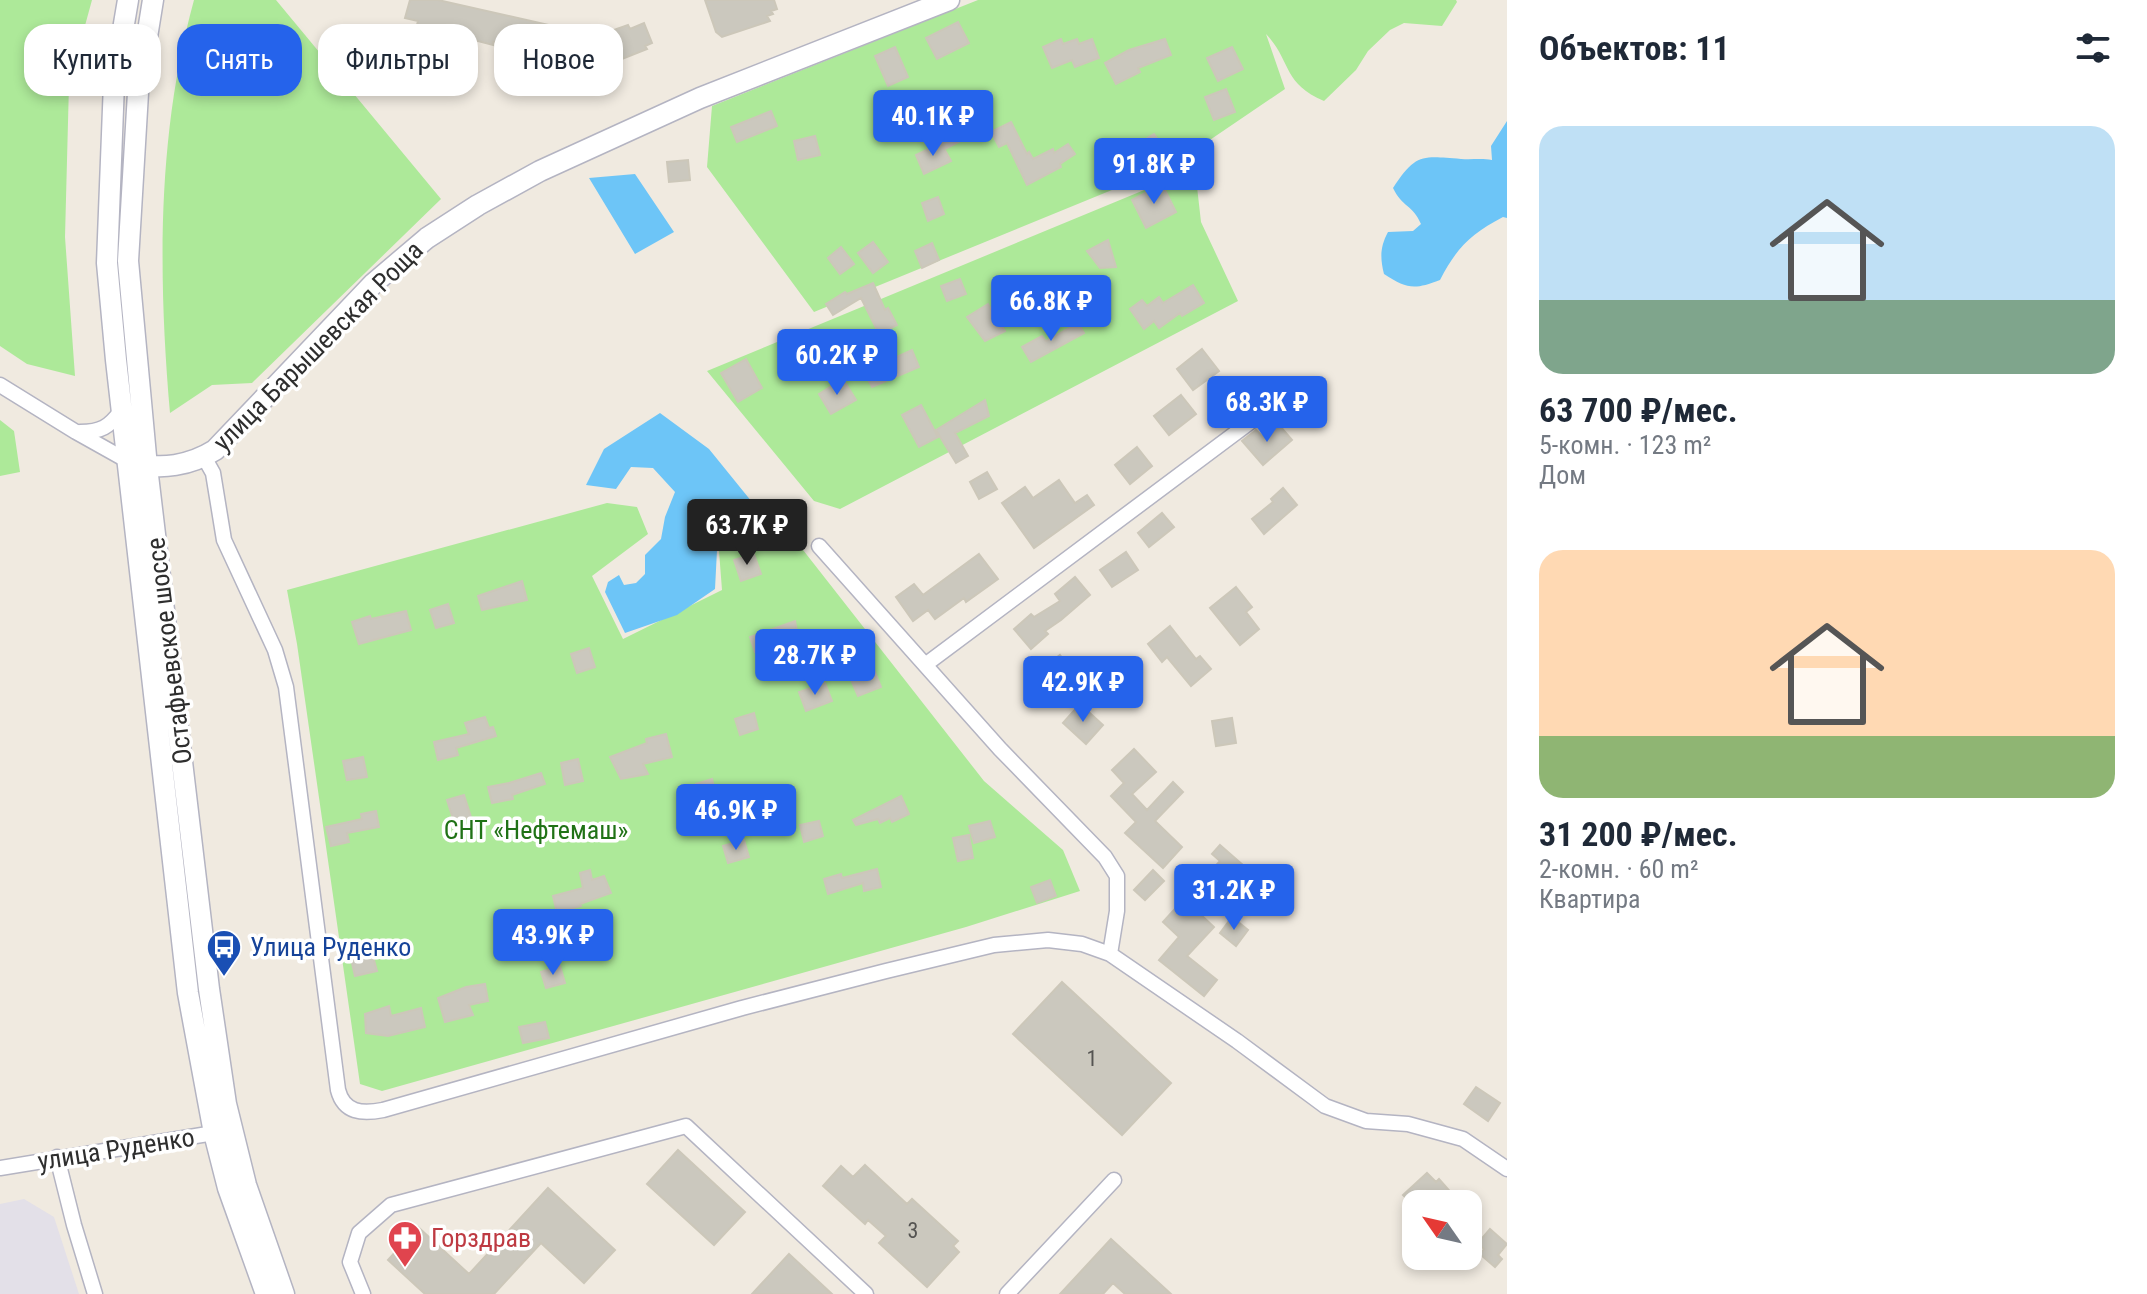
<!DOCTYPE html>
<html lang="ru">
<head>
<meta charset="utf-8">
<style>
	:root { --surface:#fff; --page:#f2f2f3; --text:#1f2937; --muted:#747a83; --accent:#2563eb }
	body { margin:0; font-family:"Roboto Condensed",sans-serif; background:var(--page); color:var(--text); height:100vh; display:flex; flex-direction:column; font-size:30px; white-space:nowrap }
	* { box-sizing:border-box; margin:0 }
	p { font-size:26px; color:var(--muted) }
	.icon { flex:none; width:44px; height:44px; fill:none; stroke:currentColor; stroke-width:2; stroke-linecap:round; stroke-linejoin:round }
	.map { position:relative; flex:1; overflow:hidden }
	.details { display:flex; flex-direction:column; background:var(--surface); width:640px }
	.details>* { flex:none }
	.guide { position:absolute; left:24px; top:24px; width:760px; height:72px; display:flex; gap:16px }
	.needle { width:52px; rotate:304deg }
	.fabs { position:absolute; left:1402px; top:1190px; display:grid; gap:16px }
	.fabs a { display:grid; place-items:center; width:80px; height:80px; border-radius:16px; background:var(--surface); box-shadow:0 4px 12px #0003; font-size:40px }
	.price { position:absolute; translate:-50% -68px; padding:0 18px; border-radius:8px; background:var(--accent); color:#fff; font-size:26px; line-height:52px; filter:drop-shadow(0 2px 4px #0008) }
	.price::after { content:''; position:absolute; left:50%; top:48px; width:24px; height:18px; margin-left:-12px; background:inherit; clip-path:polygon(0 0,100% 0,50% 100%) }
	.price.current { background:#222; color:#fff }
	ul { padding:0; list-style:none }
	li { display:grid; align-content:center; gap:16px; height:424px; padding:0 32px }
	li span { display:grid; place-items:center; height:248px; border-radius:24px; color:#555 }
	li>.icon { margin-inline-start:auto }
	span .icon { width:144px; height:144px; fill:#fffc; stroke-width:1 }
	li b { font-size:34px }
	h2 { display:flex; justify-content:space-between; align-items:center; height:96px; padding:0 32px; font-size:34px }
	.pill { padding:0 28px; border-radius:24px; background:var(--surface); box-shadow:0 4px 12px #0003; font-size:28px; line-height:72px }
	.pill.current { background:var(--accent); color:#fff }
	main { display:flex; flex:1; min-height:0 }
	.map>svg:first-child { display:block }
</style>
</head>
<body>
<main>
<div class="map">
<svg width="1507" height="1294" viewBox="0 0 1507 1294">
	<rect width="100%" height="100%" fill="#f0eae0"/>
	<path fill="#e3e0e8" d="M 24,1199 L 54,1217 L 79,1294 L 0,1294 L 0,1204 Z"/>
	<path fill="#ade999" d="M 0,0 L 92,0 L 69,84 L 65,237 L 75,376 L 27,364 L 0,346 Z
		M 194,0 L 276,0 L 441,199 L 252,383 L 212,385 L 170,413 C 158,275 157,134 194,0 Z
		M 978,0 L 1456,0 L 1457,2 L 1442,26 L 1404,23 L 1390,30 L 1368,51 L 1356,70 L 1324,101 C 1282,83 1292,62 1266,34 L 1285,89 L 1173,165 L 814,312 L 707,167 L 712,106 Z
		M 1195,169 L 1201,222 L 1238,301 L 840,509 L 814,501 L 707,371 Z
		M 0,420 L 14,431 L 20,472 L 0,476 Z
		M 607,503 L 637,507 L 648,534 L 592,576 L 623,639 L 722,590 L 719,551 L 778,518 L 984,781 L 1063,850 L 1080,891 L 966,927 L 382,1091 L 360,1084 L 297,644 L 287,590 Z"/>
	<path fill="#6dc5f7" d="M 1507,121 L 1507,218 L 1503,217 C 1471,234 1457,247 1440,280 C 1414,290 1407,289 1384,274 C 1380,258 1380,247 1388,232 L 1413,231 L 1421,224 C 1413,205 1402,207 1393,188 C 1416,153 1422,156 1461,159 C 1472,160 1481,158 1492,160 L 1491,146 Z
		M 635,174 L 674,232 L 635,254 L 589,178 Z
		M 660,413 L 709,449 L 769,523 L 717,550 L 715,589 L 677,615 L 625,633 L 605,592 L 608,582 L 619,575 L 624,585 L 636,583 L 645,574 L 645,555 L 661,539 L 665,517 L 675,492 L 653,468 L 631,467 L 616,489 L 586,485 L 604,449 Z"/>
	<path fill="#cbc8be" stroke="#ccc7b9" stroke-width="2" d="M 410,0 L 438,0 L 597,36 L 628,25 L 630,29 L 644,23 L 652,43 L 645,46 L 647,49 L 612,63 L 593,59 L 593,62 L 580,62 L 580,66 L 560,61 L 561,58 L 537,53 L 536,55 L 516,51 L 517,47 L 493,42 L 493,45 L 417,25 L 418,21 L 405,18 Z
		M 705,0 L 774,0 L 777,9 L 771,11 L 773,14 L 767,16 L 770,21 L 722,37 L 716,32 Z
		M 958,22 L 969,43 L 937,59 L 926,38 Z
		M 1061,39 L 1063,44 L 1077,39 L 1079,44 L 1092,39 L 1099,58 L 1075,67 L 1072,60 L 1052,68 L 1043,47 Z
		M 1165,39 L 1171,55 L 1138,68 L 1140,72 L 1116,84 L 1105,63 L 1129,50 Z
		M 895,47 L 908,77 L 888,86 L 875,56 Z
		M 1232,47 L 1243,69 L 1218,81 L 1207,58 Z
		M 1226,89 L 1235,112 L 1214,120 L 1205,97 Z
		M 948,107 L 960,129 L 988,115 L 992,123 L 985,127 L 988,133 L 974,140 L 972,135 L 945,149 L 928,118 Z
		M 771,111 L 777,126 L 737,142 L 731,127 Z
		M 1011,122 L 1027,154 L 1029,152 L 1033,159 L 1053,149 L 1054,153 L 1068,144 L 1075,154 L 1060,164 L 1061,167 L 1027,185 L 1007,143 L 999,147 L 991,132 Z
		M 1154,134 L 1166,152 L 1149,163 L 1137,144 Z
		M 815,136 L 820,155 L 798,160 L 794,141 Z
		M 941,143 L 951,161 L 924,174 L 916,155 Z
		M 688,160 L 690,180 L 669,182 L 667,162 Z
		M 1162,184 L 1176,212 L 1146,228 L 1132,200 Z
		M 938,197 L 944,214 L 928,221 L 922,203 Z
		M 1108,240 L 1116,267 L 1100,268 L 1087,251 Z
		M 873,242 L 888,262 L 873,273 L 858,253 Z
		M 932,243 L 939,260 L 922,268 L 915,251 Z
		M 841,247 L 854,264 L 840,274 L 828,258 Z
		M 960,279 L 966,294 L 947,301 L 941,286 Z
		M 873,283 L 885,310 L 888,308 L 897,325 L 879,334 L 861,298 L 833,315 L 826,304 L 845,292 L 847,294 Z
		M 1193,285 L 1204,303 L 1182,316 L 1180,313 L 1159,328 L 1154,321 L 1144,329 L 1130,309 L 1142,300 L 1147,306 L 1159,297 L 1163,303 Z
		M 988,304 L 1005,331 L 985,341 L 967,317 Z
		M 1078,323 L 1084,333 L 1031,362 L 1022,347 L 1042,336 L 1046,341 Z
		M 866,341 L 879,363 L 881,364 L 912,350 L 919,367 L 872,387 L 853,350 Z
		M 1202,349 L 1219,371 L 1193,390 L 1177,369 Z
		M 746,359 L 762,388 L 738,402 L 721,373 Z
		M 843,379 L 856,400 L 831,414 L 819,394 Z
		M 1181,395 L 1196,414 L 1169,435 L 1154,416 Z
		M 985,400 L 989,416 L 955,433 L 968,456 L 956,463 L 936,430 Z
		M 921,405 L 938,437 L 919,447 L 902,415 Z
		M 1279,425 L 1292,440 L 1263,465 L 1242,441 L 1256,430 L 1264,438 Z
		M 1137,447 L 1152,466 L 1130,484 L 1115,465 Z
		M 987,472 L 997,489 L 979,499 L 970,482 Z
		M 1059,480 L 1075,503 L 1087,495 L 1094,505 L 1034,548 L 1002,503 L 1025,487 L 1033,498 Z
		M 1283,488 L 1297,505 L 1264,534 L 1252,519 L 1273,502 L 1271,499 Z
		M 1162,513 L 1174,527 L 1149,547 L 1138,533 Z
		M 1126,552 L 1138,570 L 1112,587 L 1100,570 Z
		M 754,554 L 761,574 L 741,581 L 734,560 Z
		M 979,554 L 998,579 L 966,602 L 964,598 L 935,619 L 928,610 L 913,621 L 896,597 L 914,584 L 923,595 Z
		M 1075,577 L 1090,595 L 1061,620 L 1045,631 L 1048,634 L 1031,649 L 1014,629 L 1031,614 L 1034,617 L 1060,601 L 1055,594 Z
		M 522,581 L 527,600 L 482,610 L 478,596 Z
		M 1236,587 L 1252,607 L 1246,612 L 1259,629 L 1240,645 L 1210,608 Z
		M 448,604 L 454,623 L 436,628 L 430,610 Z
		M 406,611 L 411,630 L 359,644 L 352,622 L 370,616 L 371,619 Z
		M 795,621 L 799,641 L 785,645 L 784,642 L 755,652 L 750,637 Z
		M 1170,626 L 1196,659 L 1200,656 L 1211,669 L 1191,686 L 1167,657 L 1162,662 L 1148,644 Z
		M 589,648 L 595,667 L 577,673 L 571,654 Z
		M 1060,655 L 1075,674 L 1053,691 L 1038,672 Z
		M 872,665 L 881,687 L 858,696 L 849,675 Z
		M 825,683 L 832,701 L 806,711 L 799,692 Z
		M 1080,704 L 1103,725 L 1086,744 L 1063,723 Z
		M 754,713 L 758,729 L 740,735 L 735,719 Z
		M 485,717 L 489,728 L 493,727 L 496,736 L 456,748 L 458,755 L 438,760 L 434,742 L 469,734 L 465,723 Z
		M 1232,718 L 1236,743 L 1216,746 L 1212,721 Z
		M 666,734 L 672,757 L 643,764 L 648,774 L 621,779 L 610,757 L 647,743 L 646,739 Z
		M 1134,749 L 1156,772 L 1132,794 L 1147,810 L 1173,782 L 1183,792 L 1155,821 L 1182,847 L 1163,868 L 1125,833 L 1136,822 L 1111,796 L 1124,783 L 1112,770 Z
		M 363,757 L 367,777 L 347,780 L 343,761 Z
		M 578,759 L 583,781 L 565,785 L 561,763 Z
		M 541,773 L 545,784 L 512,795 L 513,799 L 492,803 L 488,787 L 509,783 Z
		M 712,779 L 722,819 L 706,822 L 696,784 Z
		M 464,795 L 471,817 L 454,822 L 447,800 Z
		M 901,796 L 909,814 L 892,822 L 890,818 L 880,823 L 878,819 L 856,825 L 853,820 Z
		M 376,811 L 379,827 L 347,833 L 349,842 L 331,846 L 326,827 L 362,819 L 361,814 Z
		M 819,821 L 823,836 L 804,842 L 800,825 Z
		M 990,821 L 995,837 L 974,843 L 969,826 Z
		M 969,835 L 973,858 L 958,861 L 953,838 Z
		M 744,840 L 749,857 L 728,863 L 723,846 Z
		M 1220,845 L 1243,865 L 1238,871 L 1255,885 L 1246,895 L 1236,886 L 1224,900 L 1202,881 L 1220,861 L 1212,854 Z
		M 877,869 L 881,887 L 864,891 L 863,883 L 828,894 L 824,879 L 841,874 L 842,878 Z
		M 590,870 L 592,880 L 604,876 L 611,893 L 580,904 L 581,906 L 557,913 L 553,896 L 583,888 L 580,873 Z
		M 1153,870 L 1164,881 L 1145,900 L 1134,890 Z
		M 1050,880 L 1056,896 L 1037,903 L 1031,887 Z
		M 1184,899 L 1214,927 L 1187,956 L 1217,980 L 1204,996 L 1159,960 L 1179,937 L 1163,922 Z
		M 1232,917 L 1248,930 L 1236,946 L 1220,933 Z
		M 372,953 L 377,971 L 355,976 L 351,959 Z
		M 560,966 L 565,983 L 546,988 L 541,972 Z
		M 1062,982 L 1171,1083 L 1122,1135 L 1013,1034 Z
		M 485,984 L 488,1001 L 469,1005 L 473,1015 L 445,1022 L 438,998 L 466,987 Z
		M 389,1006 L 391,1016 L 421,1008 L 425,1027 L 388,1036 L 366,1033 L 365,1014 Z
		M 545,1022 L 549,1038 L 523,1043 L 519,1027 Z
		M 1476,1087 L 1500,1103 L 1488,1121 L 1464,1104 Z
		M 678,1150 L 745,1212 L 714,1245 L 647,1184 Z
		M 865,1165 L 907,1204 L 912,1199 L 958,1241 L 953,1246 L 959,1252 L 927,1287 L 879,1243 L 886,1236 L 868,1220 L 865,1224 L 823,1186 L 841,1166 L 853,1177 Z
		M 1427,1173 L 1436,1182 L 1439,1179 L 1454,1196 L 1446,1204 L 1412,1204 L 1403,1195 Z
		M 548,1188 L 615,1250 L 584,1283 L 541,1243 L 494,1294 L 425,1294 L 388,1260 L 418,1227 L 469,1274 Z
		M 1490,1229 L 1507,1244 L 1498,1255 L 1502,1259 L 1495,1267 L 1480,1254 L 1484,1249 L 1478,1243 Z
		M 1111,1239 L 1171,1294 L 1125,1294 L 1113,1283 L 1103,1294 L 1060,1294 Z
		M 789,1254 L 832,1294 L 752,1294 Z"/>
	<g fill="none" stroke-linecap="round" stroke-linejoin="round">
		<g stroke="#b4b4c2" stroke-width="17">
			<path id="street" d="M 0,385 L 76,432 L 126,460
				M 80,432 C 101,432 109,427 121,411
				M 204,457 L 213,473 L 224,540 L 275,650 L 286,687 L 338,1090 C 344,1113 362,1114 383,1110 L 742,1008 L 886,971 L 994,945 L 1048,940 L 1082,944 L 1110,954 L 1237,1041 L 1325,1106 L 1366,1121 L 1408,1124 L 1463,1139 L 1507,1169
				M 819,546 L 1000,749 L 1105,857 L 1117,876 L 1117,911 L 1110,954
				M 925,665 L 1277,402
				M 57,1157 L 74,1225 L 95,1294
				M 0,1168 L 220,1132
				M 363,1294 L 350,1262 L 359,1233 L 391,1205 L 686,1126 L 866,1294
				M 1007,1294 L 1114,1180"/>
		</g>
		<g stroke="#b4b4c2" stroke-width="23">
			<path id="secondary" d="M 128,0 L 114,83 L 107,263 L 116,360 L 188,993 L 214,1133 L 228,1188 L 266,1294
				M 153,0 L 138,93 L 128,261 L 147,467 L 209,989 L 226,1104 L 246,1185 L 284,1294
				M 134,462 C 160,471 191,465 215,450 L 374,283 L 427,238 L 478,205 L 540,171 L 700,98 L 949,0"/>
		</g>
		<use href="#street" stroke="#fff" stroke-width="14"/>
		<use href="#secondary" stroke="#fff" stroke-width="20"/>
	</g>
	<defs>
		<g id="bus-pin" transform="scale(1.8)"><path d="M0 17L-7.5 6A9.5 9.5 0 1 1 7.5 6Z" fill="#1a4fb4" stroke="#fff"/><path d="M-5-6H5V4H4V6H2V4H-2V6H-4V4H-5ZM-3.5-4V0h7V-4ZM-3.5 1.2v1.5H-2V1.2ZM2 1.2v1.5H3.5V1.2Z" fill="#fff"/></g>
		<g id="pharmacy-pin" transform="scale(1.8)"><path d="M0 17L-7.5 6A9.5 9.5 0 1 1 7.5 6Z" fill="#e0444e" stroke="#fff"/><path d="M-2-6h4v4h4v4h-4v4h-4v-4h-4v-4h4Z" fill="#fff"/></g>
	</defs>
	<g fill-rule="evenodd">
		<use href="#bus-pin" x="224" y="947"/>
		<use href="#pharmacy-pin" x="405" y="1238"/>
	</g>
	<g text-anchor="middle" stroke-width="7" stroke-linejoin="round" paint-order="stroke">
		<g font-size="22" fill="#555452">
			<text x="1092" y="1066">1</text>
			<text x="913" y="1238">3</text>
		</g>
		<g font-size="26" fill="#2e2e2e" stroke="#fff">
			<text transform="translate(318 346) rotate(-45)" y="9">улица Барышевская Роща</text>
			<text transform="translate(169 651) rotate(-97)" y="9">Остафьевское шоссе</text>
			<text transform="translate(116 1149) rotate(-9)" y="9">улица Руденко</text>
		</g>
		<g font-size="26" fill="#207216" stroke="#fff">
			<text x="536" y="839">СНТ «Нефтемаш»</text>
		</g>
		<g font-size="26" fill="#164399" stroke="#fff" text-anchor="start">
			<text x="250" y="956">Улица Руденко</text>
		</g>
		<g font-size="26" fill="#be3a42" stroke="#fff" text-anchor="start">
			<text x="431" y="1247">Горздрав</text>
		</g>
	</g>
</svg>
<div class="fabs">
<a><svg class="needle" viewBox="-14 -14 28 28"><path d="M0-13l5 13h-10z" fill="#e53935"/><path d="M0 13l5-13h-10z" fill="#747a83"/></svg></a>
</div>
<b class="price" style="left:933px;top:158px">40.1K ₽</b>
<b class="price" style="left:1154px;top:206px">91.8K ₽</b>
<b class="price" style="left:1051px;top:343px">66.8K ₽</b>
<b class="price" style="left:837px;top:397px">60.2K ₽</b>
<b class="price" style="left:1267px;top:444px">68.3K ₽</b>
<b class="price current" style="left:747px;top:567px">63.7K ₽</b>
<b class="price" style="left:815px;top:697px">28.7K ₽</b>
<b class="price" style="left:1083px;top:724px">42.9K ₽</b>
<b class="price" style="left:736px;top:852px">46.9K ₽</b>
<b class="price" style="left:1234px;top:932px">31.2K ₽</b>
<b class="price" style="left:553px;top:977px">43.9K ₽</b>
<div class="guide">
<a class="pill">Купить</a>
<a class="pill current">Снять</a>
<a class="pill">Фильтры</a>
<a class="pill">Новое</a>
</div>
</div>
<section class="details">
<h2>Объектов: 11<svg class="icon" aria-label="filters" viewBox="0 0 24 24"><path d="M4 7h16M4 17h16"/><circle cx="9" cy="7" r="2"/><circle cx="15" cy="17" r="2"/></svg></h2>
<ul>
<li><span style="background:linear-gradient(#bfe0f5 70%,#7fa58c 0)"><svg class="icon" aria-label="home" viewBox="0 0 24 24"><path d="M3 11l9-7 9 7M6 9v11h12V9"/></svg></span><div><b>63 700 ₽/мес.</b><p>5-комн. · 123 m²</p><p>Дом</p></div></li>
<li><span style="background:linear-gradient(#ffd9b3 75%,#8fb573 0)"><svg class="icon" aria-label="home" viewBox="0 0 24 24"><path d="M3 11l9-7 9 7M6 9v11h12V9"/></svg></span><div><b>31 200 ₽/мес.</b><p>2-комн. · 60 m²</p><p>Квартира</p></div></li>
</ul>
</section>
</main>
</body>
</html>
